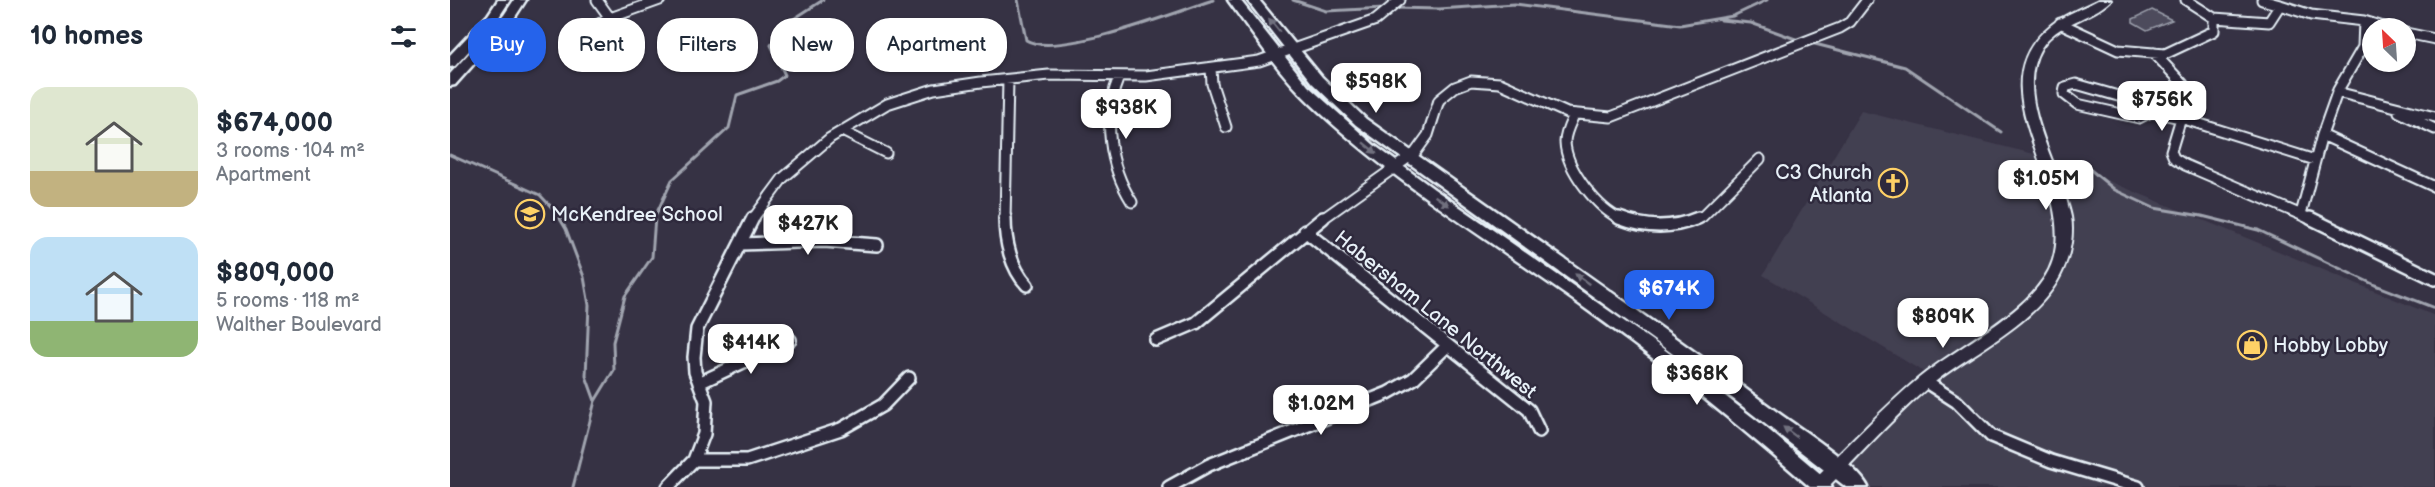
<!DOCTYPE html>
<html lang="en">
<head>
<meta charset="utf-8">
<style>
	:root { --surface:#fff; --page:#f6f6f7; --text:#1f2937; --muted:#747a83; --accent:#2563eb }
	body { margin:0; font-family:"Balsamiq Sans",sans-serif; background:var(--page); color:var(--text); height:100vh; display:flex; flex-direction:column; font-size:22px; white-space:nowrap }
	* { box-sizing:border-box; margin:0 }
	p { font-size:20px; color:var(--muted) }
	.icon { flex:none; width:33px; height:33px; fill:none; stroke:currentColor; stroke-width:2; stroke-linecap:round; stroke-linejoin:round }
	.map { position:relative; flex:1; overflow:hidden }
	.drawer { display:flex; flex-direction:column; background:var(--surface); width:450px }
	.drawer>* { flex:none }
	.hud { position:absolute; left:18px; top:18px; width:570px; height:54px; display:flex; gap:12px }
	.needle { width:39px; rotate:335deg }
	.fabs { position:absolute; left:1912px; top:18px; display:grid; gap:12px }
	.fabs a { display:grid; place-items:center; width:54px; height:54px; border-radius:50%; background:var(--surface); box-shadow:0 2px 4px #0004; font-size:30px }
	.price { position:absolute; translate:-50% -51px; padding:0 14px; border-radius:12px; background:#fff; color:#222; font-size:20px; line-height:39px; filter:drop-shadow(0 2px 3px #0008) }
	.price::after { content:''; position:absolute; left:50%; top:36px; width:18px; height:14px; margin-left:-9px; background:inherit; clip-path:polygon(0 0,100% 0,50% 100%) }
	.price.current { background:var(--accent); color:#fff }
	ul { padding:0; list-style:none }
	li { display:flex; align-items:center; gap:18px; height:150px; padding:0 30px }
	li span { display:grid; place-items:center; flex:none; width:168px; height:120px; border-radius:18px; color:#555 }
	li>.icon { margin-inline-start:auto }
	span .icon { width:72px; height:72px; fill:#fffc; stroke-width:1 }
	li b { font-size:26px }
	h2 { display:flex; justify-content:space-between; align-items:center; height:72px; padding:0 30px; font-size:26px }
	.tag { padding:0 21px; border-radius:24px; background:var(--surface); box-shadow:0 2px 4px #0004; font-size:21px; line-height:54px }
	.tag.current { background:var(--accent); color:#fff }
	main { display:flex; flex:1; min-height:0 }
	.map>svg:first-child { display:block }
</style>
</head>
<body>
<main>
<section class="drawer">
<h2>10 homes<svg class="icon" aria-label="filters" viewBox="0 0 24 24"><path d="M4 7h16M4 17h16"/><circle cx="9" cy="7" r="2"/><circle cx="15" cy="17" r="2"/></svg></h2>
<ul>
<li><span style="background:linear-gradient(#dfe7d0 70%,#c2b280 0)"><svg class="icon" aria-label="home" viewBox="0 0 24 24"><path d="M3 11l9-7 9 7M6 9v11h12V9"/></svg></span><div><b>$674,000</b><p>3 rooms · 104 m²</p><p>Apartment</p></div></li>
<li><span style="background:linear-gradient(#bfe0f5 70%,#8fb573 0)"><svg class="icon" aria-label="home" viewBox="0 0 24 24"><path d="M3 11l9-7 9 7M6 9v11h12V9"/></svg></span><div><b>$809,000</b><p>5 rooms · 118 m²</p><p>Walther Boulevard</p></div></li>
</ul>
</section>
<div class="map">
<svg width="1985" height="487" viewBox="0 0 1985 487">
	<rect width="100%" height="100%" fill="#363244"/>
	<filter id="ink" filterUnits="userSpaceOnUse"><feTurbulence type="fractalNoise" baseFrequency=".0167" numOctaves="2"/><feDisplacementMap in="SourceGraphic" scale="12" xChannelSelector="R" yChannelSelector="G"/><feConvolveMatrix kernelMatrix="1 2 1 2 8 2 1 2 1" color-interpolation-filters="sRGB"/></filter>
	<g filter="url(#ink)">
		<path fill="#433f51" d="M 1411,111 L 1608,160 L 1985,316 L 1985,487 L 1382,487 L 1367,475 L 1467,397 L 1485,379 L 1313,275 Z"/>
		<path fill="#4d4b5c" stroke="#9a9eaa" stroke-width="1.5" d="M 1702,10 L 1722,20 L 1697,30 L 1683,22 L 1683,19 Z"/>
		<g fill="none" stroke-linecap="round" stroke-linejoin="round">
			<path stroke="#a0a4af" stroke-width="3" d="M 568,0 L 576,40 C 606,59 727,12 763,0
				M 843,0 L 876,11 L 935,8
				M 944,8 L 989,9 L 1065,4 L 1230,25 L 1283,16 L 1317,0
				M 1271,20 L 1301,23 L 1351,41
				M 1361,43 L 1455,67 L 1551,132
				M 0,155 L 90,195 L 106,212 L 116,229 L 134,277 L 139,305 L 136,376 L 145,401
				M 1631,162 L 1665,190 L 1704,208 L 1752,216 L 1808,230 L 1925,285 L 1985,308
				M 123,487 L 145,401 L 164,370 L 163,342 L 175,296 L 202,257 L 205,217 L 222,180 L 279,128 L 287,95 L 327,81 L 335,75 L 321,45 L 336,24 L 373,0"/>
			<g stroke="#e8f1f8" stroke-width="13">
				<path id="minor-far1" d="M 147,0 L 160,18
					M 1830,5 L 1861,15 L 1914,21 L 1913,47 L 1888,90 L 1872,135
					M 1764,18 L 1819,22 L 1830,5 L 1812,0
					M 1914,21 L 1936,28
					M 1610,23 L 1668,50 L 1715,54 L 1764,31 L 1764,18 L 1736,0
					M 1956,33 L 1985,39
					M 118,41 L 160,18 L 210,0
					M 761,68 L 762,84 L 776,127
					M 669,77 C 652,117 659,166 682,202
					M 1626,84 L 1696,104 L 1701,112 L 1689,118 L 1627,104 L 1614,94 L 1615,87 Z
					M 1887,92 L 1985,117
					M 1701,112 L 1731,118 L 1733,84 L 1704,53
					M 1949,112 L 1985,129
					M 1124,115 C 1120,124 1115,133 1115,142 C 1116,169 1148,210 1173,220
					M 392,131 L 436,153
					M 1851,214 L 1872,135 L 1985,187
					M 302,220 L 333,178 L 380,138 L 437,104 L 484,89 L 531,82 L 599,75 L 696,76 L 809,61 L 926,20 L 950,0
					M 555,220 L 558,80
					M 871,220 L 965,153 L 978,135 L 989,100 L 1005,87 L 1021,81 L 1050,83 L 1117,113 L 1161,117 L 1390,28 L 1400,22 L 1417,0
					M 1245,220 L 1252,217 L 1310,159
					M 1863,220 L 1735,165 L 1724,158 L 1721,151 L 1731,118 L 1865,160"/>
			</g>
			<g stroke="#e8f1f8" stroke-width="16">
				<path id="minor" d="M 555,218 C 555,242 561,268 577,285
					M 1169,218 C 1195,228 1222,229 1248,218
					M 1860,218 L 1985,279
					M 855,231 L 1079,410 L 1089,431
					M 290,244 L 374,241 L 427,245
					M 706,340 L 746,323 L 873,218
					M 1476,382 L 1507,402 L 1541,436 L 1601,461 L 1688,487
					M 249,383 L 340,340
					M 244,460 L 297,460 L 391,429 L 433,405 L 459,378
					M 218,487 L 244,460 L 254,434 L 256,401 L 245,372 L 244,357 L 247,329 L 303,218
					M 719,487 L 759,465 L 938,393 L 963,379 L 996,347"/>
			</g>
			<g stroke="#e8f1f8" stroke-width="4">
				<path id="tertiary" d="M 1648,0 L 1661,0 C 1641,20 1607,22 1591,48 C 1562,97 1611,166 1621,217 C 1624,234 1620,255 1613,270 C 1591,322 1523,351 1481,385 C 1444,416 1412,453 1378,487 L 1363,487 L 1362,484 L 1364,479 C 1399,445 1432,409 1469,378 C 1508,345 1588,309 1603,260 C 1627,181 1522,90 1600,26 C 1613,15 1633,8 1648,0 Z"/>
			</g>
			<g stroke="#e8f1f8" stroke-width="5">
				<path id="secondary" d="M 48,0 L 60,0 L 47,20 L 5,66 L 0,67 L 0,55 L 38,15 Z
					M 64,0 L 76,0 L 63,20 L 5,85 L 0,86 L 0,74 L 54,15 Z
					M 778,0 L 790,0 L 858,86 L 924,145 L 984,189 L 1211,347 L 1314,426 L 1379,481 L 1382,487 L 1360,487 C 1286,422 1209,361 1129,304 C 1038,239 941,181 860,103 C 829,73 803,35 778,0 Z
					M 797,0 L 809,0 L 872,77 L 916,119 C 1053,216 1192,312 1327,412 C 1349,428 1408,465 1418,487 L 1396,487 L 1259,380 L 906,125 L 862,83 Z"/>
			</g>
			<use href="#minor-far1" stroke="#2f2a3d" stroke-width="9"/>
			<use href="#minor" stroke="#2f2a3d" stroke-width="11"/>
			<use href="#tertiary" fill="#2f2a3d" fill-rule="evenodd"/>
			<use href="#secondary" fill="#2f2a3d" fill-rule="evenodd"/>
		</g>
		<defs><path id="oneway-solid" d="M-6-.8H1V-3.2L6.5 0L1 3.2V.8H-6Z" transform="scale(1.5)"/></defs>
		<g fill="#70707e">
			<use href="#oneway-solid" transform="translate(824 25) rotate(-129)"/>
			<use href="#oneway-solid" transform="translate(920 148) rotate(39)"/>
			<use href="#oneway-solid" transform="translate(992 201) rotate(35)"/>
			<use href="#oneway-solid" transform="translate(1132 279) rotate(-144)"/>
			<use href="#oneway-solid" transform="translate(1340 432) rotate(-143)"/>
		</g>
	</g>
	<defs>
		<g id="church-ring" transform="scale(1.5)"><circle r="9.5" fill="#2f2a3d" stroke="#ffd166" stroke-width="1.5"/><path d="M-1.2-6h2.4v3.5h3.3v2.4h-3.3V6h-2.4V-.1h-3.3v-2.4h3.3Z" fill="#ffd166"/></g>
		<g id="school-ring" transform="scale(1.5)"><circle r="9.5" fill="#2f2a3d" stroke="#ffd166" stroke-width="1.5"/><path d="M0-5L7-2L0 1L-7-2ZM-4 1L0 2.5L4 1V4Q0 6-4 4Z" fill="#ffd166"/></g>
		<g id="shop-ring" transform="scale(1.5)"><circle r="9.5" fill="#2f2a3d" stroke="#ffd166" stroke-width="1.5"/><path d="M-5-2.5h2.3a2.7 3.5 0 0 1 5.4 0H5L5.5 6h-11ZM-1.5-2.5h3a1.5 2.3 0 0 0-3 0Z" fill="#ffd166"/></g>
	</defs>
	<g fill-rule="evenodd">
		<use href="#church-ring" x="1443" y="183"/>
		<use href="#school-ring" x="80" y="214"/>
		<use href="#shop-ring" x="1802" y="345"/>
	</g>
	<g text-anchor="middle" stroke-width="5" stroke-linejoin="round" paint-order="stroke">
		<g font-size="20" fill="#e8f1f8" stroke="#2f2a3d" text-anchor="start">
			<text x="1422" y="179" text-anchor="end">C3 Church<tspan x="1422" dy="23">Atlanta</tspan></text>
			<text x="101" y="221">McKendree School</text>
			<text x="1823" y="352">Hobby Lobby</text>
		</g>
		<g font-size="20" fill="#e8f1f8" stroke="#2f2a3d">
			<text transform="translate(986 314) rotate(39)" y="7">Habersham Lane Northwest</text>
		</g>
	</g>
</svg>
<div class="fabs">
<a><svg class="needle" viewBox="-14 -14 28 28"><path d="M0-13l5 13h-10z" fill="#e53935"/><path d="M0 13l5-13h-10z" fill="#747a83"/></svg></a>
</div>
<b class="price" style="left:926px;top:114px">$598K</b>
<b class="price" style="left:1712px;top:132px">$756K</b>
<b class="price" style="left:676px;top:140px">$938K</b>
<b class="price" style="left:1596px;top:211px">$1.05M</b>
<b class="price" style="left:358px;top:256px">$427K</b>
<b class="price current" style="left:1219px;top:321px">$674K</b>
<b class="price" style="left:1493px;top:349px">$809K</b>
<b class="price" style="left:301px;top:375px">$414K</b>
<b class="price" style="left:1247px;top:406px">$368K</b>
<b class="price" style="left:871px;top:436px">$1.02M</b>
<div class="hud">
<a class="tag current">Buy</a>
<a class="tag">Rent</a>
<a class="tag">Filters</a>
<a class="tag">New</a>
<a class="tag">Apartment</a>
</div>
</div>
</main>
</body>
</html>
